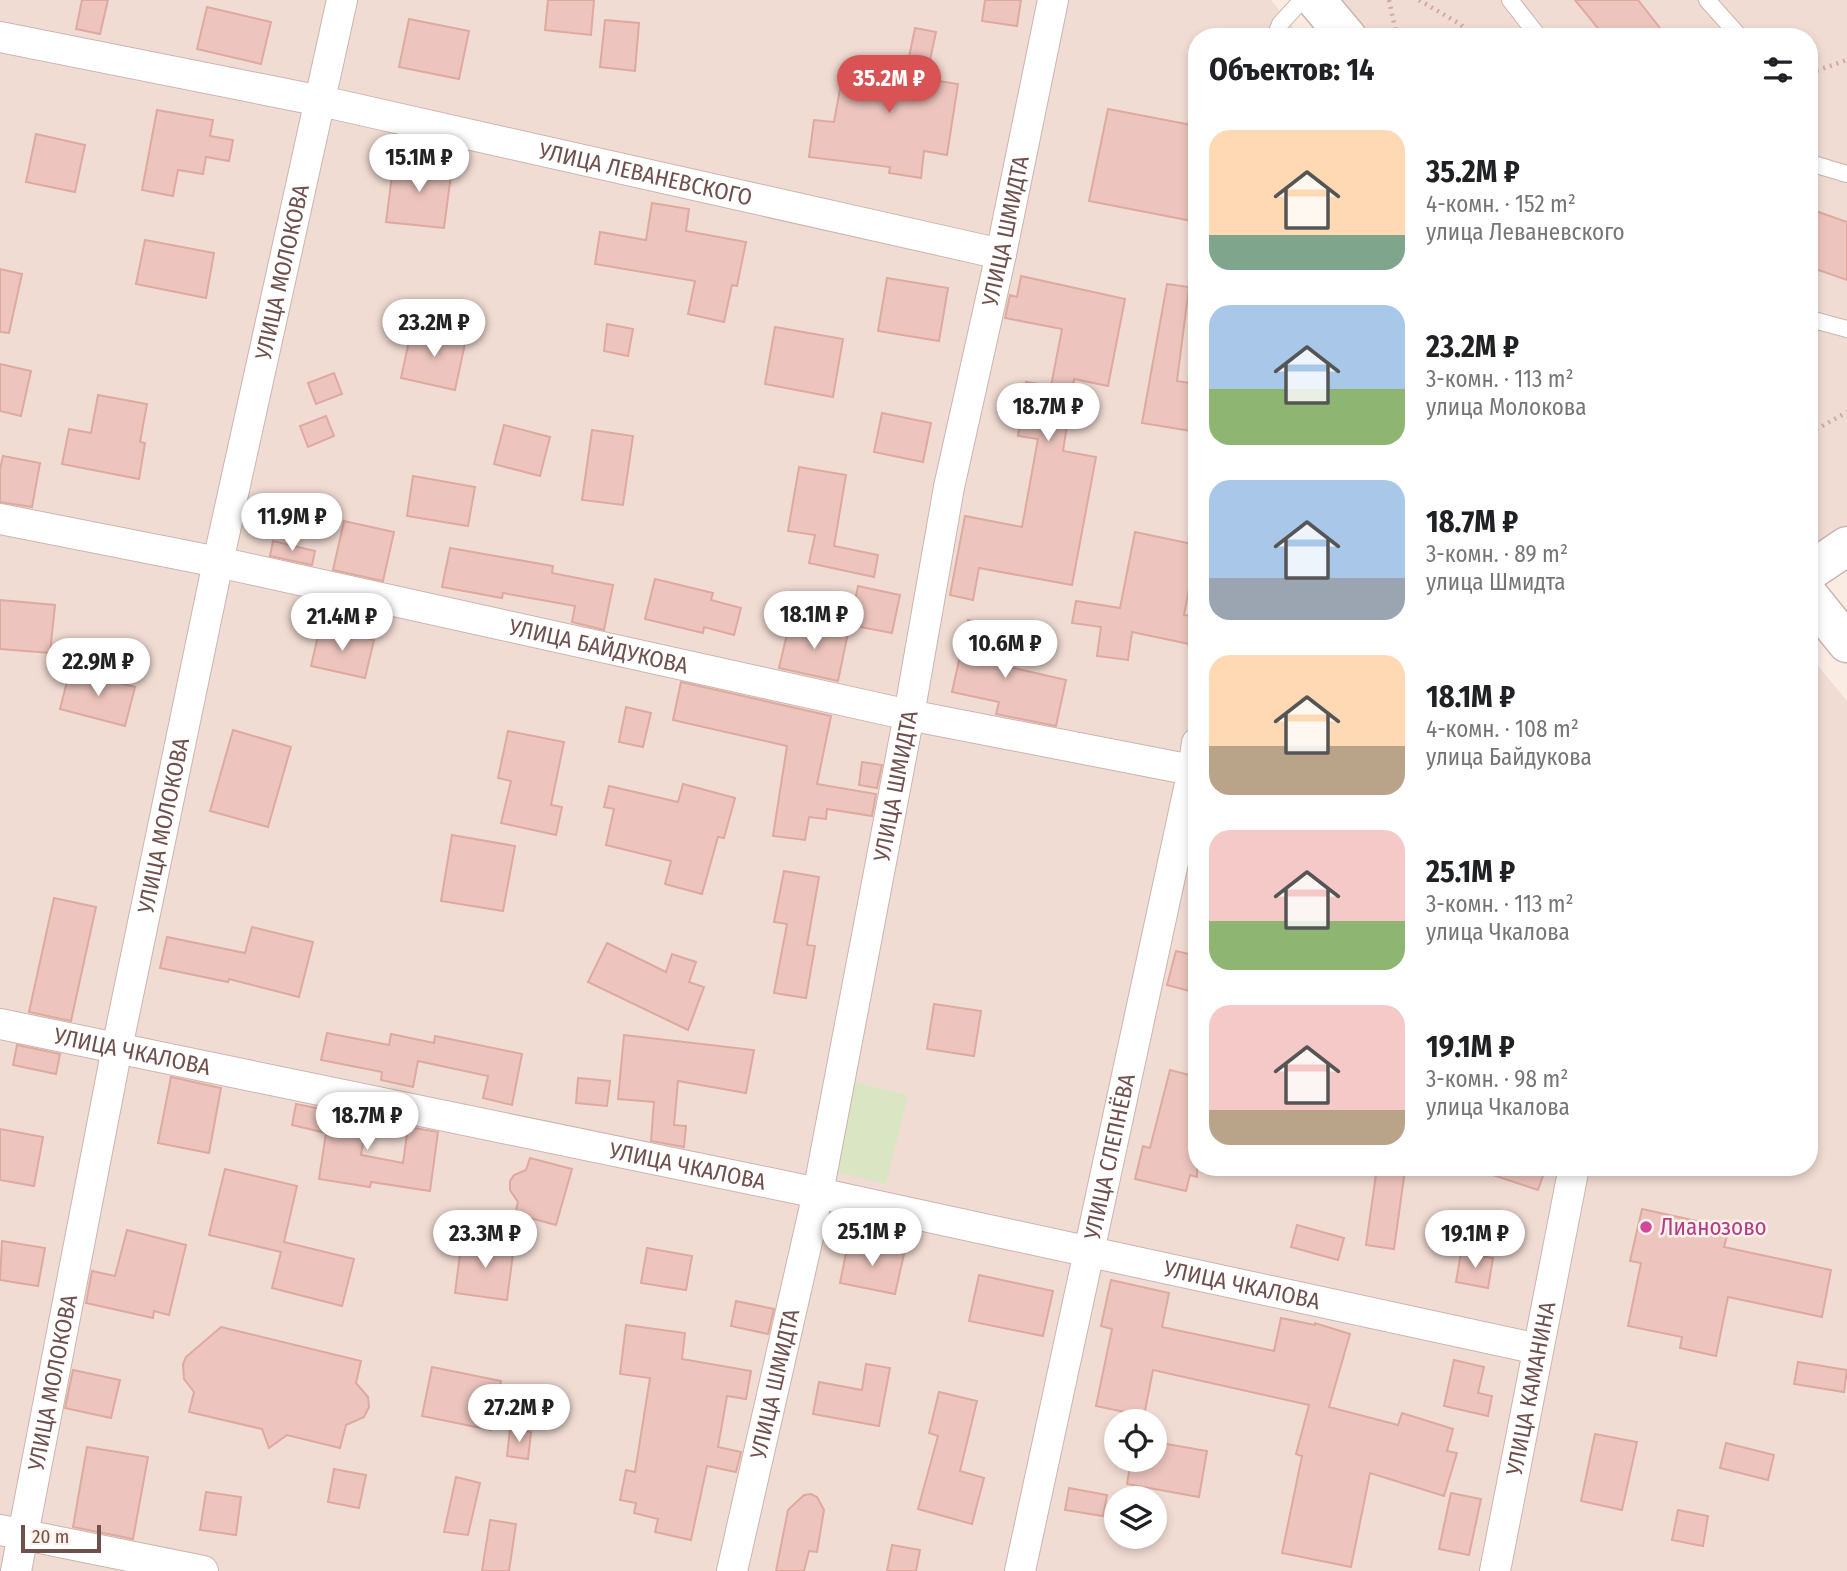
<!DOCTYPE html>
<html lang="ru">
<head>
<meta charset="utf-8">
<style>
	:root { --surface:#fff; --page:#f2f2f2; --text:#202124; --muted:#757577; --accent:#da5354 }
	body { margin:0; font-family:"Fira Sans Condensed",sans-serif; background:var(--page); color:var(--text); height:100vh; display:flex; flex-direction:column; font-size:26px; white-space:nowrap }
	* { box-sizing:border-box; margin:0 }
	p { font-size:23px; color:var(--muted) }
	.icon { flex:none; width:38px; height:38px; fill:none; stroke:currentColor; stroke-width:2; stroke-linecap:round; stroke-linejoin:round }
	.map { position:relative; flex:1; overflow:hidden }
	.panel { position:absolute; left:1188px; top:28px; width:630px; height:1148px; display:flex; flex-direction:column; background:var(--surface); border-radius:28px; box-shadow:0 4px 10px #0003 }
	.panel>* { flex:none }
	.tools { position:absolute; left:1104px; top:1409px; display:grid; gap:14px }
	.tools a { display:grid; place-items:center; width:63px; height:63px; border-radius:50%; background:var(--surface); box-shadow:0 4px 10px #0003; font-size:35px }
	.scale { position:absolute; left:21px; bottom:18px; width:80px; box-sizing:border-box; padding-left:7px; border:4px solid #70504c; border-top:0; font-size:19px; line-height:24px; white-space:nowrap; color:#70504c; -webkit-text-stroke:5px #fdf1e9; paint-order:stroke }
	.price { position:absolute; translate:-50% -60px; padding:0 16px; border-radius:24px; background:#fff; color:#222; font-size:23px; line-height:46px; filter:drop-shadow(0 2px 4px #0008) }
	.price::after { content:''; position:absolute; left:50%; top:42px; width:21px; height:16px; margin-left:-10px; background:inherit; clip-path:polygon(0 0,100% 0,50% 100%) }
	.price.active { background:var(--accent); color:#fff }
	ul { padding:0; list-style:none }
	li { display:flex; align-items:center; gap:21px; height:175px; padding:0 21px }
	li span { display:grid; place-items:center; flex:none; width:196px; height:140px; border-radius:21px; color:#555 }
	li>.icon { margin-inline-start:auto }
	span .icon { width:84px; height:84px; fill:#fffc; stroke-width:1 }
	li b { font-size:30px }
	h2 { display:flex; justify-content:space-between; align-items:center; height:84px; padding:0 21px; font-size:30px }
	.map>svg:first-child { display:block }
</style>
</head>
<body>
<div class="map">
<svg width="1847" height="1571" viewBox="0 0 1847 1571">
	<rect width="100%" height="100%" fill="#faece3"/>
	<path fill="#f1dcd3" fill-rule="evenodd" d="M 0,0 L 1271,0 L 1301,37 L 1197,37 L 1197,1167 L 1810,1167 L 1810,656 L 1847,701 L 1847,1571 L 0,1571 ZM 1116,1421 L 1155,1421 L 1155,1460 L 1116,1460 ZM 1116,1498 L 1155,1498 L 1155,1536 L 1116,1536 Z
		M 1325,0 L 1847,0 L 1847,531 L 1817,546 L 1810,547 L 1810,37 L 1356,37 Z"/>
	<path fill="#dae6c3" d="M 854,1082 L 908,1095 L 886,1184 L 832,1171 Z"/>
	<path fill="#edc5be" stroke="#dea99f" stroke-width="2" d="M 82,0 L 108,0 L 100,34 L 76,29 Z
		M 548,0 L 594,0 L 591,35 L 545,30 Z
		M 985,0 L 1021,0 L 1017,26 L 982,21 Z
		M 1575,0 L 1638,0 L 1667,37 L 1605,37 Z
		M 207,7 L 271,22 L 261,64 L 197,49 Z
		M 409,19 L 469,31 L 459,79 L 399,67 Z
		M 605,20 L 639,23 L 635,71 L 600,67 Z
		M 915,28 L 936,32 L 926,79 L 958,84 L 947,155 L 924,151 L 921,178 L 889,173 L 890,167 L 809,157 L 814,120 L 834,122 L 845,62 L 906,72 Z
		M 1108,109 L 1197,126 L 1197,222 L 1089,201 Z
		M 157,110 L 213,120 L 210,136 L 233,140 L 229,161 L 206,157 L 203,174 L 178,170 L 173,196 L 142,190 Z
		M 36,134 L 85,145 L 75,192 L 26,182 Z
		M 394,160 L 452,167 L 444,228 L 386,222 Z
		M 652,203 L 689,209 L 686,231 L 746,242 L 737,286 L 732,285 L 724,322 L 688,314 L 695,281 L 595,264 L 600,232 L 646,240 Z
		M 1810,209 L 1847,222 L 1847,280 L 1810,267 Z
		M 145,240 L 214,253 L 206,298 L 136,284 Z
		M 0,269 L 22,274 L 9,333 L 0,332 Z
		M 1021,276 L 1125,299 L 1108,386 L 1074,379 L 1063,451 L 1096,457 L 1072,585 L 979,568 L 973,600 L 950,595 L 965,516 L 1022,527 L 1038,439 L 1018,436 L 1026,382 L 1051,386 L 1062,329 L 1005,318 L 1010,295 L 1017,297 Z
		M 887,278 L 948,288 L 939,341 L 878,331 Z
		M 1167,284 L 1189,287 L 1177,381 L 1197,384 L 1197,432 L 1142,423 Z
		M 607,324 L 633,329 L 628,356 L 604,351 Z
		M 412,327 L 466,339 L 455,390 L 401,378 Z
		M 775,327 L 843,339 L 833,397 L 765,384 Z
		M 0,364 L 31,371 L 21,416 L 0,411 Z
		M 334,373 L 342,394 L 316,404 L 308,383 Z
		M 98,395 L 147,404 L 140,442 L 145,443 L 139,479 L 62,464 L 69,429 L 91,433 Z
		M 882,413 L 931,423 L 923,462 L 874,452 Z
		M 326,416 L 334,436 L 308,447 L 300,426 Z
		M 504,425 L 550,437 L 540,476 L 494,464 Z
		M 592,430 L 633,436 L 623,505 L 582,500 Z
		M 3,456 L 40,463 L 32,507 L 0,502 L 0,469 Z
		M 799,467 L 846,475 L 834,546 L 878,555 L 874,577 L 809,563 L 815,535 L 788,531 Z
		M 413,476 L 475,487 L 468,526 L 407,516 Z
		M 344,521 L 394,532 L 383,581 L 333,570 Z
		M 1135,532 L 1197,545 L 1184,615 L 1197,617 L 1194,645 L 1132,632 L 1128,660 L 1097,656 L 1101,627 L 1072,623 L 1076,601 L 1120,608 Z
		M 273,541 L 315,551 L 312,565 L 270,556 Z
		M 450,548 L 553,566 L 552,573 L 613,585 L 604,630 L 572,622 L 575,606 L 503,593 L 502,598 L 442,587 Z
		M 655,579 L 713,593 L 711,600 L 741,608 L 734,635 L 704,627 L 703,633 L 645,619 Z
		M 858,586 L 900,595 L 892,633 L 850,625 Z
		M 0,600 L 55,605 L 50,653 L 0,649 Z
		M 968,620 L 1000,626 L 992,663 L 1066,680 L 1056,726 L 996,714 L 999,702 L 952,692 Z
		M 790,621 L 848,633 L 838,681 L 779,668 Z
		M 320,627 L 374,640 L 365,678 L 311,666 Z
		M 70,670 L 135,687 L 125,726 L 60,709 Z
		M 681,682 L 831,716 L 817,784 L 876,794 L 872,816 L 827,809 L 826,819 L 809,817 L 805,840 L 773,836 L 787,746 L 673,720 Z
		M 626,707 L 651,713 L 643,747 L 619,742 Z
		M 233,730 L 291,747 L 268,827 L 210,811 Z
		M 508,731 L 564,742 L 551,805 L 562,807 L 556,835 L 501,823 L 511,781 L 498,778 Z
		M 862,762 L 882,765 L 877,788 L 859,785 Z
		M 683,784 L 735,798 L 724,838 L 718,837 L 702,894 L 665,884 L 671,861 L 606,845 L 614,809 L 604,807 L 609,786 L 678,802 Z
		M 452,835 L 515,846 L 503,911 L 441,901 Z
		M 784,871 L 819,877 L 807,945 L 815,946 L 806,998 L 774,993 L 787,924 L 774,922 Z
		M 54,898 L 96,907 L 71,1021 L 29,1012 Z
		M 252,927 L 313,942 L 299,997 L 229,979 L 228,982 L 160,968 L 167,937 L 245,953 Z
		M 607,943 L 666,972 L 672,954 L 696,962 L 689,982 L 704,987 L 688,1030 L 588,982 Z
		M 1176,951 L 1197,956 L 1197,993 L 1167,985 Z
		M 934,1004 L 981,1011 L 974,1056 L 927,1049 Z
		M 327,1033 L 389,1045 L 391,1034 L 434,1043 L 435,1036 L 522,1054 L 512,1105 L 483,1098 L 488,1076 L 418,1061 L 413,1087 L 381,1080 L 382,1072 L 321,1060 Z
		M 624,1035 L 754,1050 L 746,1093 L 678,1081 L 674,1125 L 686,1126 L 684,1147 L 651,1141 L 654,1102 L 618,1099 Z
		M 17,1045 L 60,1054 L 56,1074 L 13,1065 Z
		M 1170,1070 L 1197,1077 L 1197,1177 L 1190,1175 L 1186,1191 L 1135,1179 L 1143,1146 L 1150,1148 Z
		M 171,1077 L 221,1088 L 209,1153 L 158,1143 Z
		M 578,1078 L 610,1081 L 607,1106 L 576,1103 Z
		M 296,1104 L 367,1118 L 361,1155 L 403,1163 L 408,1127 L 438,1132 L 430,1191 L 371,1182 L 370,1187 L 319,1179 L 326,1133 L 292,1125 Z
		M 0,1129 L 43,1137 L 34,1186 L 0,1180 Z
		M 530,1158 L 572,1169 L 556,1225 L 515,1214 L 518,1202 L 510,1190 L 510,1181 L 514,1175 L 526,1170 Z
		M 1377,1167 L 1405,1170 L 1394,1249 L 1366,1245 Z
		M 1482,1167 L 1546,1167 L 1538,1190 L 1481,1171 Z
		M 225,1169 L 297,1186 L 284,1242 L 354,1259 L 342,1306 L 272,1288 L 281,1252 L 209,1235 Z
		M 1642,1209 L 1729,1228 L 1724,1247 L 1831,1270 L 1822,1317 L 1728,1297 L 1716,1356 L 1680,1348 L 1682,1337 L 1628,1326 L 1641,1263 L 1630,1261 Z
		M 1297,1225 L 1344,1238 L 1338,1260 L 1291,1247 Z
		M 127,1230 L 186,1245 L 169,1315 L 154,1311 L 153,1318 L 86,1303 L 92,1271 L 115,1276 Z
		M 462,1239 L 514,1246 L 507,1300 L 455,1293 Z
		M 2,1241 L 45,1248 L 38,1286 L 0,1280 Z
		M 848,1243 L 904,1254 L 895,1294 L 840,1283 Z
		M 647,1248 L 692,1256 L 686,1290 L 641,1283 Z
		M 1461,1253 L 1493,1258 L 1488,1288 L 1456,1282 Z
		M 979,1275 L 1053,1291 L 1043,1336 L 969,1321 Z
		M 1111,1280 L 1169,1293 L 1162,1327 L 1274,1351 L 1281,1318 L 1315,1325 L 1315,1323 L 1350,1334 L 1329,1407 L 1398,1425 L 1402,1413 L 1453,1429 L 1447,1451 L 1457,1453 L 1444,1496 L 1370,1473 L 1351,1567 L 1282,1553 L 1302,1456 L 1296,1454 L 1309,1405 L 1153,1370 L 1144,1416 L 1096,1406 L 1112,1329 L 1101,1326 Z
		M 736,1301 L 774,1309 L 768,1334 L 731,1326 Z
		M 626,1325 L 685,1333 L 682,1359 L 751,1371 L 746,1399 L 727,1396 L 718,1447 L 741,1452 L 736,1472 L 707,1466 L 691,1540 L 655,1532 L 658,1519 L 634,1513 L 636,1503 L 620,1500 L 626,1470 L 635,1472 L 650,1378 L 620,1374 Z
		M 221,1327 L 361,1361 L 356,1383 L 368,1397 L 369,1407 L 364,1417 L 346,1425 L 340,1448 L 287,1435 L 269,1448 L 262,1429 L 189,1412 L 194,1392 L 184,1379 L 183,1364 L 186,1357 Z
		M 1454,1360 L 1484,1367 L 1478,1393 L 1492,1396 L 1488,1416 L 1444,1406 Z
		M 1798,1362 L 1847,1370 L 1844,1392 L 1794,1384 Z
		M 866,1364 L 890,1368 L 879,1426 L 813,1414 L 819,1382 L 862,1390 Z
		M 432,1367 L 501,1381 L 491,1430 L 422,1416 Z
		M 73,1370 L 120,1380 L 111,1418 L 65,1408 Z
		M 939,1392 L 977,1401 L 960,1471 L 984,1478 L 972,1524 L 918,1509 L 938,1436 L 929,1433 Z
		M 510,1429 L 531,1432 L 528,1459 L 507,1456 Z
		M 1595,1434 L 1637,1442 L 1622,1510 L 1581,1501 Z
		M 1155,1442 L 1207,1451 L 1199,1497 L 1127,1484 L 1131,1460 L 1155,1460 Z
		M 1726,1443 L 1774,1455 L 1768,1480 L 1720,1468 Z
		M 87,1447 L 148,1457 L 133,1539 L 73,1527 Z
		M 334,1469 L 366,1475 L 359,1508 L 328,1502 Z
		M 456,1477 L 480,1483 L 468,1535 L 444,1532 Z
		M 1069,1488 L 1107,1495 L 1103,1516 L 1065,1510 Z
		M 206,1492 L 241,1497 L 236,1535 L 200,1530 Z
		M 1451,1493 L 1481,1499 L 1469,1555 L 1439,1549 Z
		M 804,1495 L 811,1494 L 817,1497 L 824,1510 L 817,1552 L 809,1551 L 804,1571 L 776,1571 L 788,1510 Z
		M 1678,1510 L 1708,1516 L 1703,1546 L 1672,1540 Z
		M 490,1520 L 516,1524 L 509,1571 L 482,1571 Z
		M 892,1545 L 920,1550 L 916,1571 L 887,1571 Z"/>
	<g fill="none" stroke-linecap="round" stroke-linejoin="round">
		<g stroke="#ccb4ae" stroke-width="18">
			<path id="service" d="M 1510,0 L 1539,37
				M 1707,0 L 1740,37
				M 1275,37 L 1280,24 L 1302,0
				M 1810,163 L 1847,174
				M 1810,319 L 1847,329"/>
		</g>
		<g stroke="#ccb4ae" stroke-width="32">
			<g id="minor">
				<path id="s1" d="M 0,37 L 321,101 L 1001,254"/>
				<path id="s2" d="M 0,519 L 218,562 L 909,715 L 1197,771"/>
				<path id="s3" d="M 0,1024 L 818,1193 L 1538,1349"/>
				<path d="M 0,1530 L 203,1571"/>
				<path id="s4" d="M 16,1571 L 117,1048 L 218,562 L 342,0"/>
				<path id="s5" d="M 732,1571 L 818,1193 L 909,715 L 949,487 L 1001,254 L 1053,0"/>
				<path id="s6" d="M 1020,1571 L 1193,770 L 1197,743"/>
				<path id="s7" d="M 1495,1571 L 1574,1167"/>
			</g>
		</g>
		<g stroke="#ccb4ae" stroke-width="41">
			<path id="tertiary" d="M 1316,0 L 1347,37
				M 1810,571 L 1847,546
				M 1810,597 L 1847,643"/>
		</g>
		<path stroke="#d1a9a1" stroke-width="4.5" stroke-dasharray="2 5" stroke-linecap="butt" d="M 1389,0 L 1397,37
			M 1419,0 L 1460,24 L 1474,37
			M 1810,73 L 1847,60
			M 1810,433 L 1847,412"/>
		<use href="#service" stroke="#fff" stroke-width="16"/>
		<use href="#minor" stroke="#fff" stroke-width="30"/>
		<use href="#tertiary" stroke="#fff" stroke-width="38"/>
	</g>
	<circle fill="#d1479c" stroke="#fdf1e9" stroke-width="2.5" cx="1646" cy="1227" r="7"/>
	<g text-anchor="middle" stroke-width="5" stroke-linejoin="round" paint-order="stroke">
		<g font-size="23" fill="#70504c" stroke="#fdf1e9">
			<text dy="8" stroke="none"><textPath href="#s1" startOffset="660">УЛИЦА ЛЕВАНЕВСКОГО</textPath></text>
			<text dy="8" stroke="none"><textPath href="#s5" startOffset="1368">УЛИЦА ШМИДТА</textPath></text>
			<text dy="8" stroke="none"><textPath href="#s4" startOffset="1326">УЛИЦА МОЛОКОВА</textPath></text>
			<text dy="8" stroke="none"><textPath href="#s2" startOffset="612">УЛИЦА БАЙДУКОВА</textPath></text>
			<text dy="8" stroke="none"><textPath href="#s5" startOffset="802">УЛИЦА ШМИДТА</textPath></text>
			<text dy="8" stroke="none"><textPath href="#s4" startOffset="760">УЛИЦА МОЛОКОВА</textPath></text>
			<text dy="8" stroke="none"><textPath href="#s3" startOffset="135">УЛИЦА ЧКАЛОВА</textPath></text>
			<text dy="8" stroke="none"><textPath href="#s6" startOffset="424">УЛИЦА СЛЕПНЁВА</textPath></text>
			<text dy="8" stroke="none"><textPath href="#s3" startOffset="702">УЛИЦА ЧКАЛОВА</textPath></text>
			<text dy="8" stroke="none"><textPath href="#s3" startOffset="1269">УЛИЦА ЧКАЛОВА</textPath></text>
			<text dy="8" stroke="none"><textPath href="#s4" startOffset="192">УЛИЦА МОЛОКОВА</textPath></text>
			<text dy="8" stroke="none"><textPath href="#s5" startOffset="192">УЛИЦА ШМИДТА</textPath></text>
			<text dy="8" stroke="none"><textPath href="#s7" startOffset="186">УЛИЦА КАМАНИНА</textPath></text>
		</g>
		<g font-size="23" fill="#b23c85" stroke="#fdf1e9" text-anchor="start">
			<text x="1660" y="1235">Лианозово</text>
		</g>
	</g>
</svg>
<div class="tools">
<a><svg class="icon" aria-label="locate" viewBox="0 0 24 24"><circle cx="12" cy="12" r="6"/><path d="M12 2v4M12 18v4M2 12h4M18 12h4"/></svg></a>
<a><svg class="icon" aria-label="layers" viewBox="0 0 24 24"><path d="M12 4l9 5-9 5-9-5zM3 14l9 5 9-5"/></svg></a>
</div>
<div class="scale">20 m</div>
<b class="price active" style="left:889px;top:115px">35.2M ₽</b>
<b class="price" style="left:419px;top:194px">15.1M ₽</b>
<b class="price" style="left:434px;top:359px">23.2M ₽</b>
<b class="price" style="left:1048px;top:443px">18.7M ₽</b>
<b class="price" style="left:292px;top:553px">11.9M ₽</b>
<b class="price" style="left:814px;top:651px">18.1M ₽</b>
<b class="price" style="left:342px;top:653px">21.4M ₽</b>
<b class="price" style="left:1005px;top:680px">10.6M ₽</b>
<b class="price" style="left:98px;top:698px">22.9M ₽</b>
<b class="price" style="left:367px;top:1152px">18.7M ₽</b>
<b class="price" style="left:872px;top:1268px">25.1M ₽</b>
<b class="price" style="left:485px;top:1270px">23.3M ₽</b>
<b class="price" style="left:1475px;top:1270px">19.1M ₽</b>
<b class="price" style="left:519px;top:1444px">27.2M ₽</b>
<section class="panel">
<h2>Объектов: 14<svg class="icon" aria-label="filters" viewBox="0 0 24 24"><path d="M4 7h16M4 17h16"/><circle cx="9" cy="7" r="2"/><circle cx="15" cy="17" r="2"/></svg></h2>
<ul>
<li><span style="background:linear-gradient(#ffd9b3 75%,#7fa58c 0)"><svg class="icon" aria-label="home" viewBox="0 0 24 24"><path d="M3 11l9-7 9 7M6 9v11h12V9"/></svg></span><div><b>35.2M ₽</b><p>4-комн. · 152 m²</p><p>улица Леваневского</p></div></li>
<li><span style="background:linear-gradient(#a9c7e8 60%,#8fb573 0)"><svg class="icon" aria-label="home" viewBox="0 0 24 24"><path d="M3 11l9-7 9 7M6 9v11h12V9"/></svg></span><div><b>23.2M ₽</b><p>3-комн. · 113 m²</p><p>улица Молокова</p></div></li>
<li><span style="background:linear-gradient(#a9c7e8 70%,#9aa5b1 0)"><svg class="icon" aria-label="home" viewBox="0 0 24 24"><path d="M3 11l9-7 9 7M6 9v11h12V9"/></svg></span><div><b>18.7M ₽</b><p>3-комн. · 89 m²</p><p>улица Шмидта</p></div></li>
<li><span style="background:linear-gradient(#ffd9b3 65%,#b9a48a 0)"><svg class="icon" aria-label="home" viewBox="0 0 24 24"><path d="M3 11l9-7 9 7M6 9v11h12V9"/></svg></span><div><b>18.1M ₽</b><p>4-комн. · 108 m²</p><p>улица Байдукова</p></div></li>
<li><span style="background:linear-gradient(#f6c9c9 65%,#8fb573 0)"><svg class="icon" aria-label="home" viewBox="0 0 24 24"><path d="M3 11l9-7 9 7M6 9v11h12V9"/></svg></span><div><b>25.1M ₽</b><p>3-комн. · 113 m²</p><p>улица Чкалова</p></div></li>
<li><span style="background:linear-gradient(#f6c9c9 75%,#b9a48a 0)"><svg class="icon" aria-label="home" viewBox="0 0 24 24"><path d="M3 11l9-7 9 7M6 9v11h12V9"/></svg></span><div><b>19.1M ₽</b><p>3-комн. · 98 m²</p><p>улица Чкалова</p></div></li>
</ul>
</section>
</div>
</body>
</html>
